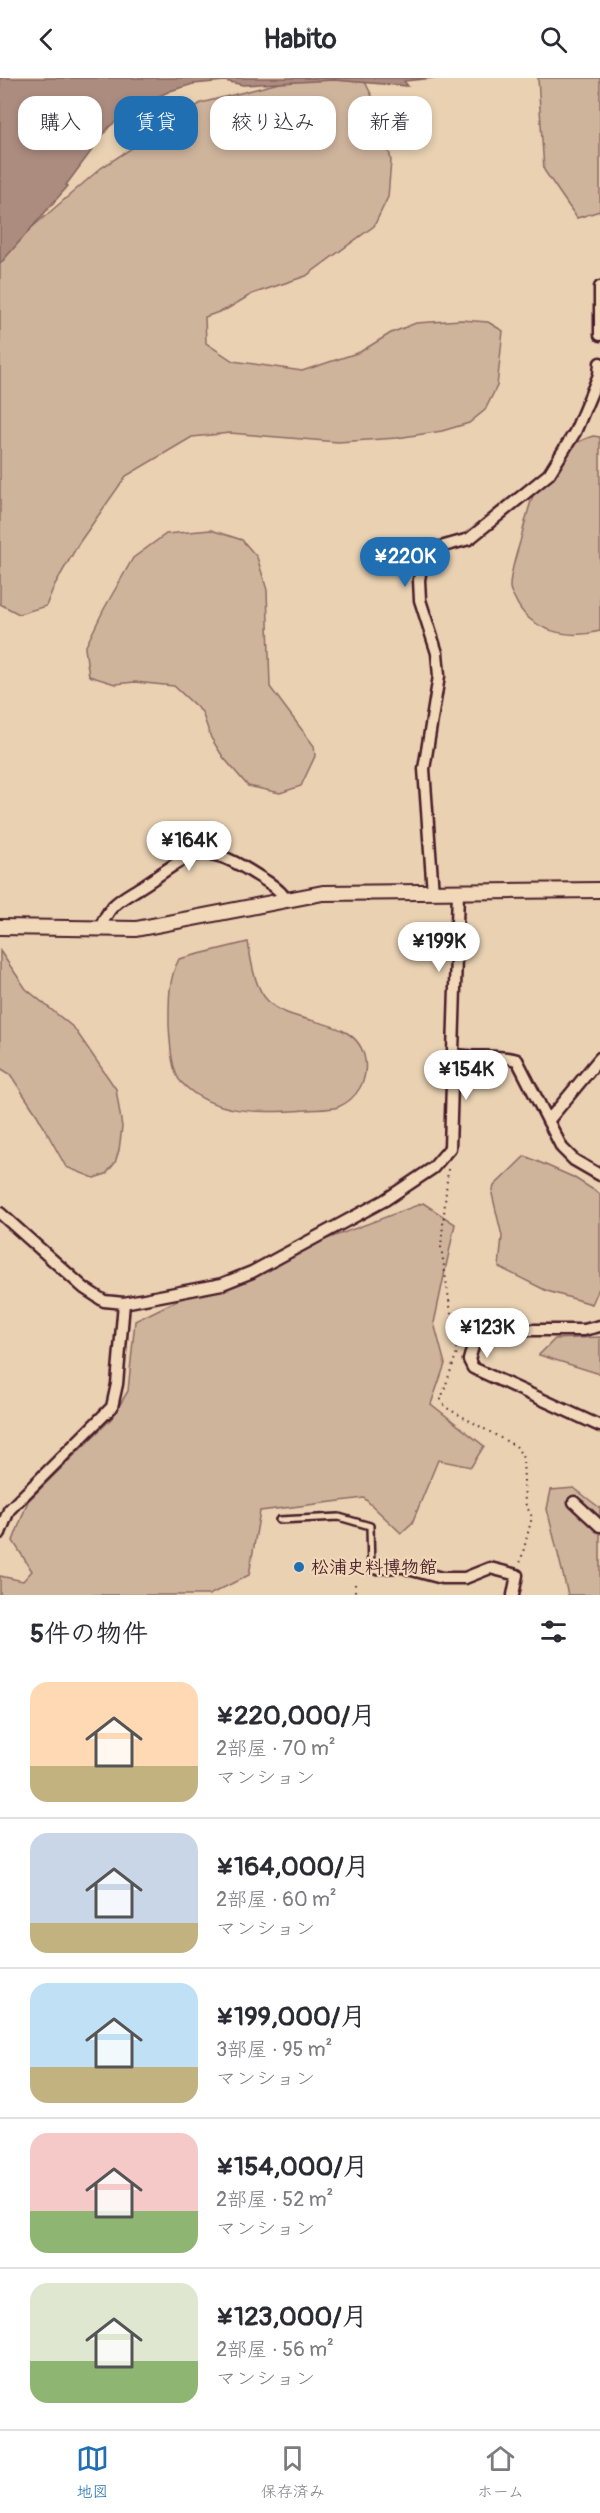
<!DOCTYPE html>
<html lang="ja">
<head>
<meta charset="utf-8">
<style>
	:root { --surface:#fff; --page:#f7f7f7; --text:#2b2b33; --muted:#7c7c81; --line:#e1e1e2; --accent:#1f6fb2 }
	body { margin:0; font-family:Pangolin,"Klee One",sans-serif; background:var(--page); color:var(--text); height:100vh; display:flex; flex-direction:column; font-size:22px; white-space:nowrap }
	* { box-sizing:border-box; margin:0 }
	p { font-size:20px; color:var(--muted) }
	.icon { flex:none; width:33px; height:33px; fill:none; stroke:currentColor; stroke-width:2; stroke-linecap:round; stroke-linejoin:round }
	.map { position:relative; height:1517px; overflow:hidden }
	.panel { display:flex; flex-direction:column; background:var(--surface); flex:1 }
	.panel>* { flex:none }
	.hud { position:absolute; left:18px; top:18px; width:564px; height:54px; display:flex; gap:12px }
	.price { position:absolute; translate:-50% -51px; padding:0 14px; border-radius:21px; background:#fff; color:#222; font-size:20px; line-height:39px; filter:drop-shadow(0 2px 3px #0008) }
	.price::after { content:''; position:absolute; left:50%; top:36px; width:18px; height:14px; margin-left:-9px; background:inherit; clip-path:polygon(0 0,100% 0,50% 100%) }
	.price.current { background:var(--accent); color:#fff }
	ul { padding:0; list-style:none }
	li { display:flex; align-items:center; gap:18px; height:150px; padding:0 30px }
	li+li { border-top:2px solid var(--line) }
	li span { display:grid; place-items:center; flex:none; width:168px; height:120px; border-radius:18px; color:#555 }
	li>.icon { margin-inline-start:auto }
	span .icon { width:72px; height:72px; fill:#fffc; stroke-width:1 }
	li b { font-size:26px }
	h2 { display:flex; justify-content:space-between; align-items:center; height:72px; padding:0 30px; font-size:26px }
	.chip { padding:0 21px; border-radius:18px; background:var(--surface); box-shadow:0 3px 9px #0003; font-size:21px; line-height:54px }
	.chip.current { background:var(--accent); color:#fff }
	header { display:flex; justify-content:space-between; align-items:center; height:78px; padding:0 30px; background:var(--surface); font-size:27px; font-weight:700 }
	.tabs { display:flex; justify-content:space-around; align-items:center; height:84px; border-top:2px solid var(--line); background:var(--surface); font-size:16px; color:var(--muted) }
	.tabs a { display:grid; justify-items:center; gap:3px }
	.tabs .current { color:var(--accent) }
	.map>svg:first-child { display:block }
</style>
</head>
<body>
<header><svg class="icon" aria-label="back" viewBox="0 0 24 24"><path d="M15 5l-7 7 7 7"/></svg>Habito<svg class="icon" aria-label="search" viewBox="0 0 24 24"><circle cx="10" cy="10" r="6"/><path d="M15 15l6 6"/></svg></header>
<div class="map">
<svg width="600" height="1517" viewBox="0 0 600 1517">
	<rect width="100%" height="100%" fill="#e9d1b2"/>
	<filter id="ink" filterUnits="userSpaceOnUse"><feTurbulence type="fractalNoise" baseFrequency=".0167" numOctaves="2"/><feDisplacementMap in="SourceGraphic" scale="12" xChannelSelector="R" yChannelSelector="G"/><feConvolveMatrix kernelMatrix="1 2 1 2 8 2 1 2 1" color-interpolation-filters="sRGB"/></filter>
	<g filter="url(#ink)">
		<path fill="#cfb49c" stroke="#8c6a64" stroke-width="1.5" d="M 299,0 L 363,0 L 383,40 L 391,83 L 388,119 L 374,148 L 306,198 L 252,216 L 227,231 L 205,239 L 206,265 L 233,283 L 302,293 L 360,274 L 391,255 L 416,245 L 461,242 L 488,244 L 503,253 L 497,308 L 485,332 L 469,345 L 442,353 L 397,360 L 338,364 L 230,355 L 192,359 L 126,398 L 79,465 L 54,508 L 46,528 L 19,536 L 0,526 L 0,177 L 101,90 L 201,25 Z
			M 538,0 L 600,0 L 600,133 L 577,140 L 544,92 Z
			M 593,358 L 600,359 L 600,553 C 568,562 529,553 515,521 C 513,517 510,513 510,509 C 510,495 516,477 520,464 C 532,416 540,375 593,358 Z
			M 211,452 L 242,462 L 257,479 L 267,512 L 270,609 L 314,668 L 315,678 L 301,708 L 280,715 L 248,708 L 223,679 L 211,660 L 202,634 L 174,608 L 135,604 L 115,606 L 89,598 L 85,570 L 104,531 L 133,480 L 166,456 Z
			M 248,864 C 251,882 254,909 268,923 C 293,950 358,936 365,982 C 368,1002 357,1021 338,1029 C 329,1032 315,1031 306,1032 C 263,1035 213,1038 181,1004 C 171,994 170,962 169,947 C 169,923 168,902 179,881 Z
			M 0,873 L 26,911 L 74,950 L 116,1011 L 122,1049 L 119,1072 L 115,1085 L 106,1096 L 94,1100 L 66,1089 L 37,1037 L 10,996 L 0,990 Z
			M 525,1078 L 573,1099 L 600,1116 L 600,1208 L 592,1226 L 547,1213 L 499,1189 L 502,1158 L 492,1116 L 494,1108 Z
			M 423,1125 L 455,1146 L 434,1245 L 445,1286 L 431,1326 L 484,1368 L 471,1389 L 438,1382 L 412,1445 L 401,1455 L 364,1420 L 260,1433 L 249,1497 L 209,1517 L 0,1517 L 0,1498 L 23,1503 L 32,1493 L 13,1463 L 28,1423 L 112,1340 L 128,1313 L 135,1243 L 223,1200 Z
			M 600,1259 L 600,1296 L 539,1277 L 555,1261 Z
			M 574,1410 L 600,1430 L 600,1517 L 568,1517 L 547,1431 L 551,1412 Z"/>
		<path fill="#ac8c7f" stroke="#85605d" stroke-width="1.5" d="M 0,0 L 434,0 L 404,3 L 408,8 L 334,2 L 243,7 L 225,3 L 193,6 L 170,13 L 132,31 L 109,49 L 66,107 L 68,108 L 0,186 Z"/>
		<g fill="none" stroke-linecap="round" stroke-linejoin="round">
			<g stroke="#4a1f2b" stroke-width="10">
				<path id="service" d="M 279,1442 L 339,1439 L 370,1448 L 371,1493 L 408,1491"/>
			</g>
			<g stroke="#4a1f2b" stroke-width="15">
				<path id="minor" d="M 600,209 L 600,257
					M 433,815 L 424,691 L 439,598 L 437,575 L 420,522 L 419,502 L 423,479 L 430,472 L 469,461 L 549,396 L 575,354 L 599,297 L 600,285
					M 100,851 C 110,824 121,822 144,807 C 190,777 198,761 250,793 C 264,802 277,808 286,821
					M 453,976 C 474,981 496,976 517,982 L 562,1070 L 574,1082 L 600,1097
					M 548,1043 L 600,980
					M 0,1135 L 84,1210 L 104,1223 L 124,1225 L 222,1206 L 252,1194 L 385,1122 L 433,1090 L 450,1070 L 458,814
					M 600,1248 L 584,1252 L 487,1252 L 476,1258 L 469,1282 L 473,1290 L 600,1348
					M 574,1424 L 600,1448
					M 0,1455 L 9,1432 L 112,1329 L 117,1306 L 124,1225
					M 408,1491 L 442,1500 L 465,1500 L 490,1490 L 517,1497 L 513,1517"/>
			</g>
			<g stroke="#4a1f2b" stroke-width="18">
				<path id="tertiary" d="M 0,849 L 136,851 L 323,815 L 600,812"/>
			</g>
			<path stroke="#4a1f2b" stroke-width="2" stroke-dasharray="1.5 4.5" stroke-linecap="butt" d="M 448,1091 L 441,1169 L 457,1274 L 441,1321 L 445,1329 L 517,1369 L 523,1380 L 525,1425 L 532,1439 L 520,1486
				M 355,1506 L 355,1517"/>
			<use href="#service" stroke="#f0d8b8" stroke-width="5"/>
			<use href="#minor" stroke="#f0d8b8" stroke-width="10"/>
			<use href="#tertiary" stroke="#f0d8b8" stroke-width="14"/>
		</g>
	</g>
	<circle fill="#1f6fb2" stroke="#f0d8b8" stroke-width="2" cx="299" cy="1489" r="6"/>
	<g text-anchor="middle" stroke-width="4.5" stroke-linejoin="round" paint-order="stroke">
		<g font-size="18" font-weight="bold" fill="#4a1f2b" stroke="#f0d8b8" text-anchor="start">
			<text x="311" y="1495">松浦史料博物館</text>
		</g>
	</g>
</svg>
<b class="price current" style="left:405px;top:510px">¥220K</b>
<b class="price" style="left:189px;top:794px">¥164K</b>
<b class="price" style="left:439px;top:895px">¥199K</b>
<b class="price" style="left:466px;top:1023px">¥154K</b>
<b class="price" style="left:487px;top:1281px">¥123K</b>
<div class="hud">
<a class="chip">購入</a>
<a class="chip current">賃貸</a>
<a class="chip">絞り込み</a>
<a class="chip">新着</a>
</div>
</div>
<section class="panel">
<h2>5件の物件<svg class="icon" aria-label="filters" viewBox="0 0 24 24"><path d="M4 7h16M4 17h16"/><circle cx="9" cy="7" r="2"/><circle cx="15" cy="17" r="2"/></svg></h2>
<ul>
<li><span style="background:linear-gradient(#ffd9b3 70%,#c2b280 0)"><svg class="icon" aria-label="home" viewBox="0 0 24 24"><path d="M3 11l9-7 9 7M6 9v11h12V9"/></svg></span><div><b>¥220,000/月</b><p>2部屋 · 70 m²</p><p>マンション</p></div></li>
<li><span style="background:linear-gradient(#c9d6e8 75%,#c2b280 0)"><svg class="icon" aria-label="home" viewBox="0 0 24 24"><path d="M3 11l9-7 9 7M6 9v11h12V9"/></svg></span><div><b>¥164,000/月</b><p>2部屋 · 60 m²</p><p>マンション</p></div></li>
<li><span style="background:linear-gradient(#bfe0f5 70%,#c2b280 0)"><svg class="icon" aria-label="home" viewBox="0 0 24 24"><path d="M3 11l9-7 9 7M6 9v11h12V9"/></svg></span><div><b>¥199,000/月</b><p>3部屋 · 95 m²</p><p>マンション</p></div></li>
<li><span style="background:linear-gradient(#f6c9c9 65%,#8fb573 0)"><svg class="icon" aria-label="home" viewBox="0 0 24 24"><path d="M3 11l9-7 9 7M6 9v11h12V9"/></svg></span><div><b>¥154,000/月</b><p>2部屋 · 52 m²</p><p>マンション</p></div></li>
<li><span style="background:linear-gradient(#dfe7d0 65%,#8fb573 0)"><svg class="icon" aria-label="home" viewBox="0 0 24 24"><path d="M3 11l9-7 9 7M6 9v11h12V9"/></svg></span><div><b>¥123,000/月</b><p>2部屋 · 56 m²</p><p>マンション</p></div></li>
</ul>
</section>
<nav class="tabs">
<a class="current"><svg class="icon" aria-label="map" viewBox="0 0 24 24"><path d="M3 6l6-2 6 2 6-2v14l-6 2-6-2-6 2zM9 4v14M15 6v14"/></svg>地図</a>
<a><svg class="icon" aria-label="saved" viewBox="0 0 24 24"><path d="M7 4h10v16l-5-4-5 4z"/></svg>保存済み</a>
<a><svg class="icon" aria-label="home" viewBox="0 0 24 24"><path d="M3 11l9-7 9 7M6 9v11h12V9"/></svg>ホーム</a>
</nav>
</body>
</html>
